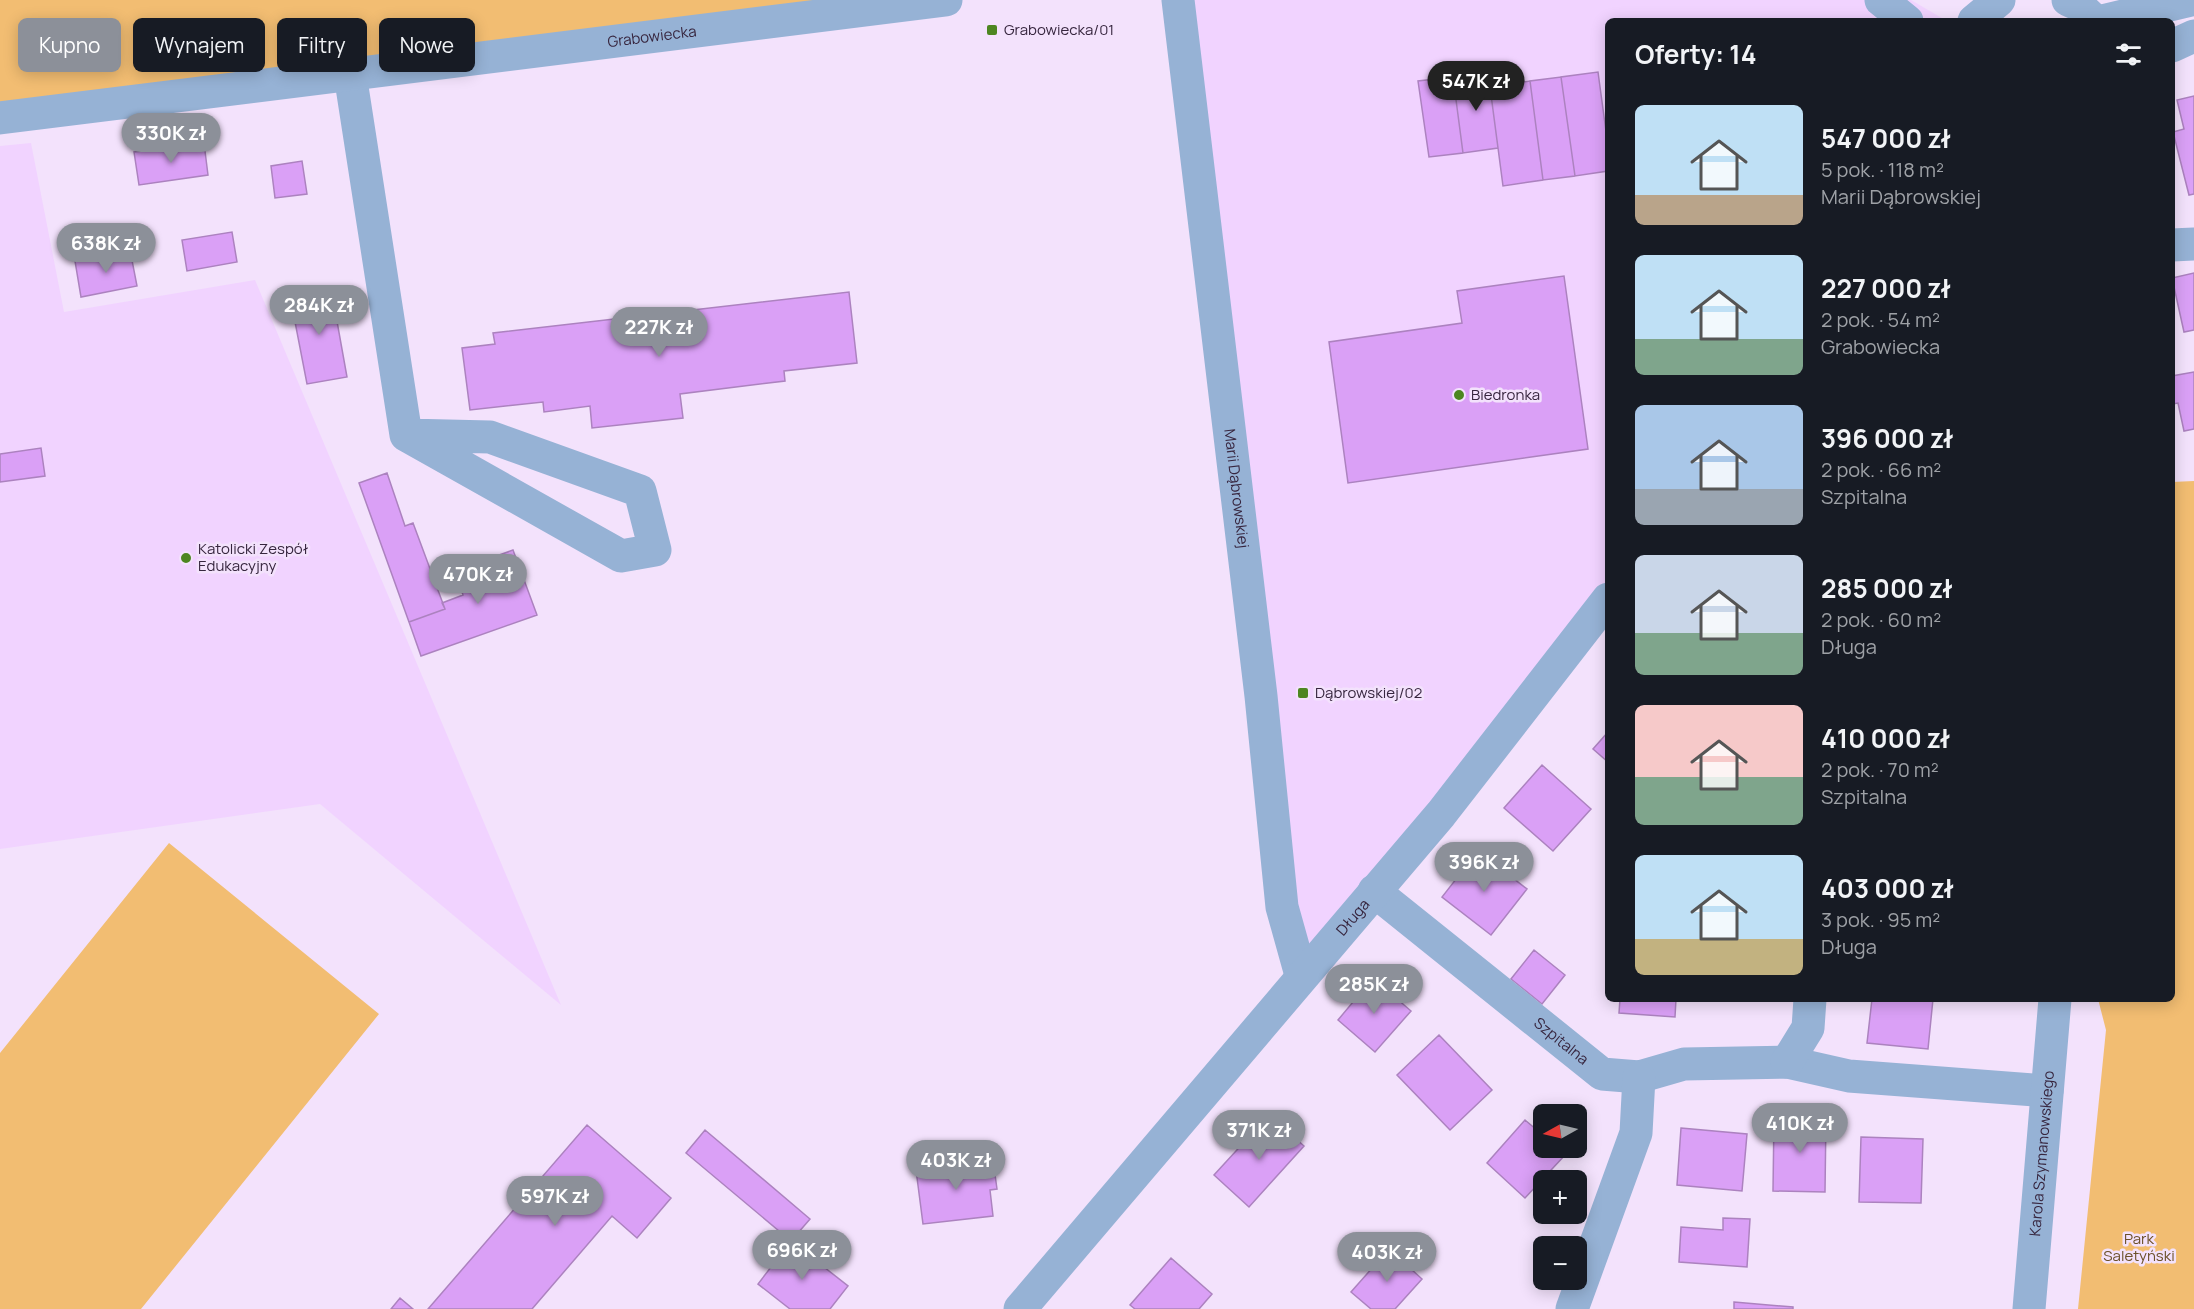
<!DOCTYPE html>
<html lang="pl">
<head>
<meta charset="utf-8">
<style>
	:root { --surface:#171b24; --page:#242831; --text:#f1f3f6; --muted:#9ea1a6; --accent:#8c9099 }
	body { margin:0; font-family:Manrope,sans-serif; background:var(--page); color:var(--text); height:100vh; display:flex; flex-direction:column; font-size:22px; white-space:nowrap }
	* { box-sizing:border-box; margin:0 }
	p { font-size:20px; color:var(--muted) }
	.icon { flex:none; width:33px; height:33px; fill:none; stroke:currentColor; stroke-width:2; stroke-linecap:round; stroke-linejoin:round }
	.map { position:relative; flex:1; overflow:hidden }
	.panel { position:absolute; left:1605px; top:18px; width:570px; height:984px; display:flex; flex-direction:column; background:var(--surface); border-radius:9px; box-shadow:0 3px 15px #0003 }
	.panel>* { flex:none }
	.hud { position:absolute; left:18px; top:18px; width:570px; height:54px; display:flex; gap:12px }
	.needle { width:39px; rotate:262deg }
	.controls { position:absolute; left:1533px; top:1104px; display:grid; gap:12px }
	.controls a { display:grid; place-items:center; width:54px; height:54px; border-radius:9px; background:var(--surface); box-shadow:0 3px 15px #0003; font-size:30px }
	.price { position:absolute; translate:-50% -51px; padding:0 14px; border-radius:21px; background:var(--accent); color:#fff; font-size:20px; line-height:39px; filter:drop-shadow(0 2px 3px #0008) }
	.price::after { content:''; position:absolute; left:50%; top:36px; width:18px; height:14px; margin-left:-9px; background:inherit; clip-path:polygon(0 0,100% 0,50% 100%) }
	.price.on { background:#222; color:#fff }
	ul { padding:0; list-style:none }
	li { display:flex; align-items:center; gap:18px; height:150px; padding:0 30px }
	li span { display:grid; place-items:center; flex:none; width:168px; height:120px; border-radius:9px; color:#555 }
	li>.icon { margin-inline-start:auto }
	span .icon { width:72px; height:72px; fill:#fffc; stroke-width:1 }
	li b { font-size:26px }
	h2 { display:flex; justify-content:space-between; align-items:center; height:72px; padding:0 30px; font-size:26px }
	.tag { padding:0 21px; border-radius:9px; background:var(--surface); box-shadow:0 3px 15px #0003; font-size:21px; line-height:54px }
	.tag.on { background:var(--accent); color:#fff }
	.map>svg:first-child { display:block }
</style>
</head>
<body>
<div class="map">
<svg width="2194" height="1309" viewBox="0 0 2194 1309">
	<rect width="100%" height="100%" fill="#f3e2fc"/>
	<path fill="#f1d3ff" d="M 1178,0 L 1911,0 L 1947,21 L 1608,21 L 1608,599 L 1301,975 Z
		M 31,143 L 64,312 L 255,280 L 561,1005 L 320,804 L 0,849 L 0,146 Z"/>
	<path fill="#f2bd72" d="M 0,0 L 946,0 L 0,118 Z
		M 2194,481 L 2194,1309 L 2078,1309 L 2106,1030 L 2098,999 L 2172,999 L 2172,482 Z
		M 169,843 L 379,1014 L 141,1309 L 0,1309 L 0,1053 Z"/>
	<path fill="#daa0f6" stroke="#ac82bf" stroke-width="1.5" d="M 1488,72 L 1498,148 L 1463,153 L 1453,77 Z
		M 1598,72 L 1608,146 L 1608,171 L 1575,176 L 1561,77 Z
		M 1453,77 L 1463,153 L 1429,157 L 1418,81 Z
		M 1561,77 L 1575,176 L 1543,180 L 1530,81 Z
		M 1530,81 L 1543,180 L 1503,186 L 1490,87 Z
		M 2194,96 L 2194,194 L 2189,195 L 2173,132 L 2184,129 L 2177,100 Z
		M 204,143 L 208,175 L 139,185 L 134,152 Z
		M 302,161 L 307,194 L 275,198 L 271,166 Z
		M 232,232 L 237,262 L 187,271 L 182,240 Z
		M 130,250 L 137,286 L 81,297 L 75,261 Z
		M 2194,273 L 2194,330 L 2184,332 L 2172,278 Z
		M 1564,276 L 1588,449 L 1348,483 L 1329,342 L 1462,323 L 1457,291 Z
		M 331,288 L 347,377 L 307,384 L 290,296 Z
		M 849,292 L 857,363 L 784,371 L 785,381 L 680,394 L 683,418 L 592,428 L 590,406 L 544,412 L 543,402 L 470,410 L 462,348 L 495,344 L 493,333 Z
		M 2194,372 L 2194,429 L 2184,431 L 2178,403 L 2172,404 L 2172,376 Z
		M 41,448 L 45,476 L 0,482 L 0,454 Z
		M 387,473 L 405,526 L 413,523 L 445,609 L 409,622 L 359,483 Z
		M 513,550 L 537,615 L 421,656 L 409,622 L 445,609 L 442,603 L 463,595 L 455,571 Z
		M 1608,732 L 1608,762 L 1593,749 Z
		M 1542,765 L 1591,809 L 1553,851 L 1504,808 Z
		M 1478,851 L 1527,889 L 1491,935 L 1442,897 Z
		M 1534,950 L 1565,975 L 1542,1004 L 1511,979 Z
		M 1373,978 L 1411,1011 L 1375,1052 L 1338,1020 Z
		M 1620,999 L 1676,999 L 1675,1017 L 1619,1013 Z
		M 1872,999 L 1933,999 L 1928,1049 L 1867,1043 Z
		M 1439,1035 L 1492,1090 L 1450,1130 L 1397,1075 Z
		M 1269,1115 L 1304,1146 L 1249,1207 L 1214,1175 Z
		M 1774,1117 L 1826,1117 L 1825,1192 L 1773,1191 Z
		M 1525,1120 L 1544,1136 L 1544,1148 L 1556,1148 L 1565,1155 L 1525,1198 L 1487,1163 Z
		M 587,1125 L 671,1198 L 637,1238 L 612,1216 L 532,1309 L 428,1309 Z
		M 1681,1128 L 1747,1134 L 1742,1191 L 1677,1185 Z
		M 705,1130 L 810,1219 L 791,1241 L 686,1153 Z
		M 1861,1137 L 1923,1139 L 1921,1203 L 1859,1202 Z
		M 953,1157 L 958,1165 L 993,1160 L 997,1189 L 990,1190 L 993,1216 L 923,1224 L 916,1170 L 939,1167 L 939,1163 Z
		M 1723,1218 L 1750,1219 L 1747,1267 L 1679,1262 L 1681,1227 L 1723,1230 Z
		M 791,1241 L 848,1286 L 830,1309 L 790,1309 L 758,1284 Z
		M 1389,1249 L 1422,1279 L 1395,1309 L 1371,1309 L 1351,1292 Z
		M 1171,1258 L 1212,1294 L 1199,1309 L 1135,1309 L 1130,1305 Z
		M 400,1298 L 413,1309 L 391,1309 Z
		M 1734,1302 L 1793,1307 L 1793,1309 L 1734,1309 Z"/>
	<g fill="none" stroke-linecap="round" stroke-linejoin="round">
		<g stroke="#96b2d5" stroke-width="33">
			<path id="s1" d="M 1178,0 L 1261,696 L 1282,907 L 1301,975"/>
			<path d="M 1881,0 L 1907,21"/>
			<path d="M 2068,0 L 2077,4 L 2095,21"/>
			<path d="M 1974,21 L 1999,0"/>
			<path d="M 2102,21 L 2191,0"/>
			<path d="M 2172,46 L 2194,36"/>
			<path d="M 350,74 L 406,435 L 621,556 L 655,550 L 640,491 L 490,437 L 406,435"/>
			<path id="s2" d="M 0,118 L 946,0"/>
			<path d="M 2172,245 L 2194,244"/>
			<path id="s3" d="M 1374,891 L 1602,1074 L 1639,1077 L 1684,1064 L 1787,1062 L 1849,1076 L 2047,1091"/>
			<path d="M 1787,1062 L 1808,1028 L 1810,999"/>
			<path id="s4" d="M 1020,1309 L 1441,814 L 1608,599"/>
			<path d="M 1572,1309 L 1636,1133 L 1639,1077"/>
			<path id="s5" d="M 2029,1309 L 2055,999"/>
		</g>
	</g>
	<g fill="#4d8620" stroke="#f3e2fc" stroke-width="2">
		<rect x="986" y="24" width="12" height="12" rx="3"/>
		<circle cx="1459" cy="395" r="6"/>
		<circle cx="186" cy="558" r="6"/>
		<rect x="1297" y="687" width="12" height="12" rx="3"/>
	</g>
	<g text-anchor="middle" stroke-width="5" stroke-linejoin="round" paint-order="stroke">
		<g font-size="15" fill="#37263f" stroke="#f3e2fc" text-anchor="start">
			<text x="1004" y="35">Grabowiecka/01</text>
			<text x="1471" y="400">Biedronka</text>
			<text x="198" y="554">Katolicki Zespół<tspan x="198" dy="17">Edukacyjny</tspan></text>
			<text x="1315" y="698">Dąbrowskiej/02</text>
		</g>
		<g font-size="15" fill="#37263f" stroke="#f3e2fc">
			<text dy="5" stroke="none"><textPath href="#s2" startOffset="657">Grabowiecka</textPath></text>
			<text dy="5" stroke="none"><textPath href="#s1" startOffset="492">Marii Dąbrowskiej</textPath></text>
			<text dy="5" stroke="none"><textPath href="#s4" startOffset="514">Długa</textPath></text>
			<text dy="5" stroke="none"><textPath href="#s3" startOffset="240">Szpitalna</textPath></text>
			<text dy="5" stroke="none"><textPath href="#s5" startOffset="156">Karola Szymanowskiego</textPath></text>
		</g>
		<g font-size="15" fill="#6b5029" stroke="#f3e2fc">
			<text x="2139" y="1244">Park<tspan x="2139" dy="17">Saletyński</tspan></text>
		</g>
	</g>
</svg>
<div class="controls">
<a><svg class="needle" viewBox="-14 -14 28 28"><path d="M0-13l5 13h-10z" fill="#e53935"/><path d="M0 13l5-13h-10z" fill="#9ea1a6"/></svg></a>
<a>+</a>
<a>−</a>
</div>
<b class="price on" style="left:1476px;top:112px">547K zł</b>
<b class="price" style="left:171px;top:164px">330K zł</b>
<b class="price" style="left:106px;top:274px">638K zł</b>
<b class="price" style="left:319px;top:336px">284K zł</b>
<b class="price" style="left:659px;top:358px">227K zł</b>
<b class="price" style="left:478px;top:605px">470K zł</b>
<b class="price" style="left:1484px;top:893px">396K zł</b>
<b class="price" style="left:1374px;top:1015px">285K zł</b>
<b class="price" style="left:1800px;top:1154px">410K zł</b>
<b class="price" style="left:1259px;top:1161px">371K zł</b>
<b class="price" style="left:956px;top:1191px">403K zł</b>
<b class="price" style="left:555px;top:1227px">597K zł</b>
<b class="price" style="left:802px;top:1281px">696K zł</b>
<b class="price" style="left:1387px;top:1283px">403K zł</b>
<div class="hud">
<a class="tag on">Kupno</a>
<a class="tag">Wynajem</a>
<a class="tag">Filtry</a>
<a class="tag">Nowe</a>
</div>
<section class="panel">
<h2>Oferty: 14<svg class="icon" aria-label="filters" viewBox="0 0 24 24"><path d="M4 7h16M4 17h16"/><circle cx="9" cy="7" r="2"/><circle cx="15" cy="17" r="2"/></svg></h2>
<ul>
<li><span style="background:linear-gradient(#bfe0f5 75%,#b9a48a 0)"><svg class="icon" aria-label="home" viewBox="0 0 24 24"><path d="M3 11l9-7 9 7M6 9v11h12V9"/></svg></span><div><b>547 000 zł</b><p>5 pok. · 118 m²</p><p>Marii Dąbrowskiej</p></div></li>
<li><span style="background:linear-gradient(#bfe0f5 70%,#7fa58c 0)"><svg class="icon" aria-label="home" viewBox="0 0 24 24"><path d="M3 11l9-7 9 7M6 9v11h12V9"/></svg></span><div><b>227 000 zł</b><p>2 pok. · 54 m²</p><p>Grabowiecka</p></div></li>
<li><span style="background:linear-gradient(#a9c7e8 70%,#9aa5b1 0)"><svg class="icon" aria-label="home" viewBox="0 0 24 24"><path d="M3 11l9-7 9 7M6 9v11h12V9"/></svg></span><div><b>396 000 zł</b><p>2 pok. · 66 m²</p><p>Szpitalna</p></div></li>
<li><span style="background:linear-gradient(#c9d6e8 65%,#7fa58c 0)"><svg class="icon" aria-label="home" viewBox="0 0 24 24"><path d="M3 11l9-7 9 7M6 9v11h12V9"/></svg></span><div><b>285 000 zł</b><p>2 pok. · 60 m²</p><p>Długa</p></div></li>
<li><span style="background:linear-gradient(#f6c9c9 60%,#7fa58c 0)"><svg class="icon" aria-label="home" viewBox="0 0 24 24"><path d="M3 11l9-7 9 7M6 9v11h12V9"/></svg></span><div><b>410 000 zł</b><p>2 pok. · 70 m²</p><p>Szpitalna</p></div></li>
<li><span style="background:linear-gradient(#bfe0f5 70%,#c2b280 0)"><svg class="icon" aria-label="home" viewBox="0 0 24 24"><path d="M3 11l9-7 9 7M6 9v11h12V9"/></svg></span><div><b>403 000 zł</b><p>3 pok. · 95 m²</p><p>Długa</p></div></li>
</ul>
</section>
</div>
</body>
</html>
